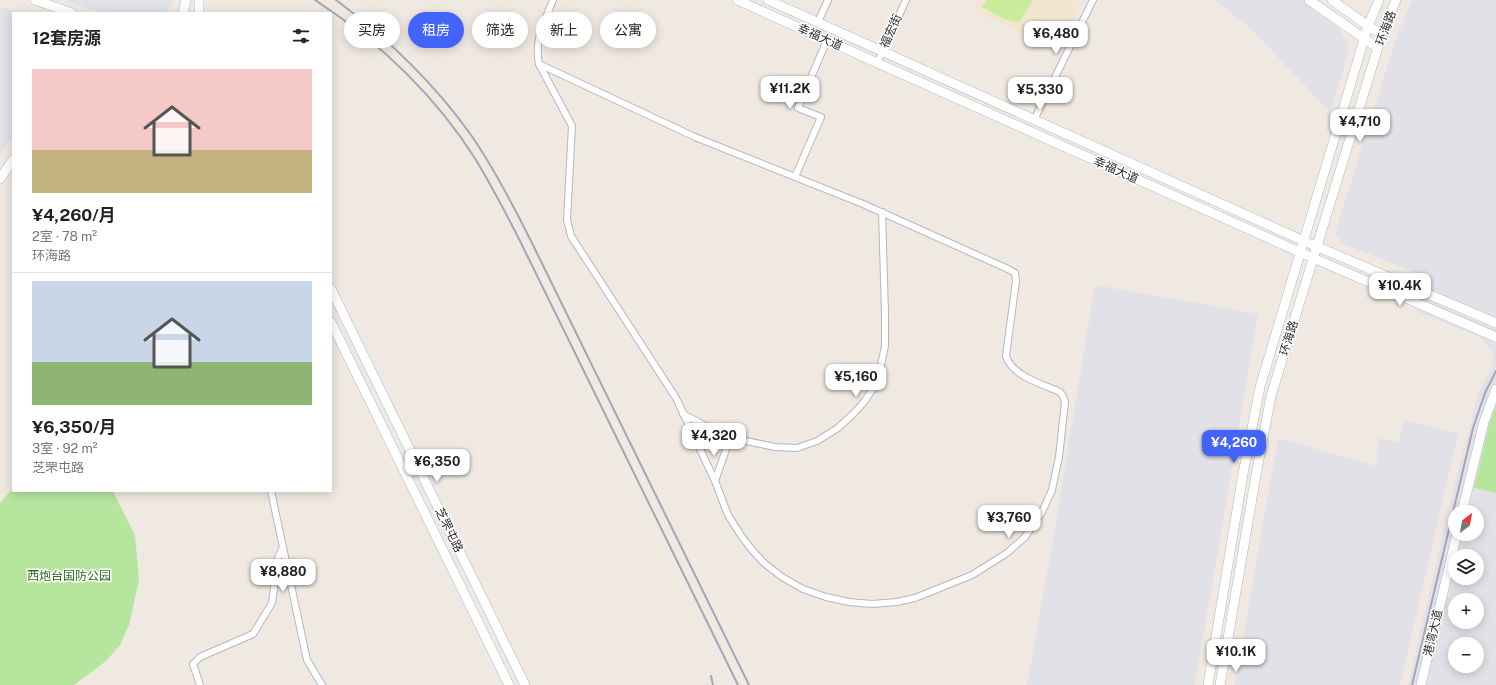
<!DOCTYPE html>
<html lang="zh">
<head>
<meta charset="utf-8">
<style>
	:root { --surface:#fff; --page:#f6f6f6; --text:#222; --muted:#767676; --line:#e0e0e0; --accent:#4264fb }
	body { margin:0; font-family:"Public Sans","Noto Sans SC",sans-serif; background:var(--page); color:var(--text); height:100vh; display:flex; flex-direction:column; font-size:15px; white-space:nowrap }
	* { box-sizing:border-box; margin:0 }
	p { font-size:13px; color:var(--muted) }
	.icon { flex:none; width:22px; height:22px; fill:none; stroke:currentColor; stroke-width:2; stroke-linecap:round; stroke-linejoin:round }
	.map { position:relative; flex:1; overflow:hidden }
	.sheet { position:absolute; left:12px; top:12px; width:320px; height:480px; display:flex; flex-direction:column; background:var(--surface); border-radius:0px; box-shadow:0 2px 10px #0003 }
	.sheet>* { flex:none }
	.top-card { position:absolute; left:344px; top:12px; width:380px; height:36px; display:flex; gap:8px }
	.needle { width:26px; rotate:31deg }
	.buttons { position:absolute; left:1448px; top:505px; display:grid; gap:8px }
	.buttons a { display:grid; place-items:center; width:36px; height:36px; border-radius:50%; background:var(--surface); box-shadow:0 2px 10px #0003; font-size:20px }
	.price { position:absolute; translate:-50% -34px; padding:0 9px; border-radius:8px; background:#fff; color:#222; font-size:13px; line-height:26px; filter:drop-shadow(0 1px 2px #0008) }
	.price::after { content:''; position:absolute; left:50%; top:24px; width:12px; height:9px; margin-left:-6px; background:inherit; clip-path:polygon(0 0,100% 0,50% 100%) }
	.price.on { background:var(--accent); color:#fff }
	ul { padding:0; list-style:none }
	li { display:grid; align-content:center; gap:8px; height:212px; padding:0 20px }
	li+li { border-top:1px solid var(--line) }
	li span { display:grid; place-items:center; height:124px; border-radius:0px; color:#555 }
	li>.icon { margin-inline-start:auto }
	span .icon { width:72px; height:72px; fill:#fffc; stroke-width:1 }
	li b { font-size:17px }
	h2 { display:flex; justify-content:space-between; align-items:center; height:48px; padding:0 20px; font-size:17px }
	.pill { padding:0 14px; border-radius:18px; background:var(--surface); box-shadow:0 2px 10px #0003; font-size:14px; line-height:36px }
	.pill.on { background:var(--accent); color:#fff }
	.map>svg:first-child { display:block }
</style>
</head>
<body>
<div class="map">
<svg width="1496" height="685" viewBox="0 0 1496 685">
	<rect width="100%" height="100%" fill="#efe9e1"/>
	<path fill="#e3e1e8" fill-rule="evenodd" d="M 64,0 L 173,0 L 171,6 L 165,13 L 103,13 Z
		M 1215,0 L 1301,0 L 1339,28 L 1347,42 L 1349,51 L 1330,112 L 1252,30 Z
		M 1412,0 L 1496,0 L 1496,685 L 1408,685 L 1453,492 L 1478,395 L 1492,365 L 1493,352 L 1479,337 L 1416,311 L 1429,278 L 1344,244 L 1335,233 L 1397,36 ZM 1455,512 L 1477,512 L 1477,534 L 1455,534 ZM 1455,556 L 1477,556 L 1477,578 L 1455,578 ZM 1455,600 L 1477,600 L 1477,622 L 1455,622 ZM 1455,644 L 1477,644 L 1477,666 L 1455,666 Z
		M 0,6 L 18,13 L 13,13 L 13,136 L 0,155 Z
		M 1095,285 L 1258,314 L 1195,685 L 1027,685 L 1051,552 Z
		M 1404,420 L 1458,434 L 1400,685 L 1235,685 L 1278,438 L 1376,466 L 1379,438 L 1399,442 Z"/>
	<path fill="#f0e6d1" d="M 978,0 L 1077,0 L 1080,4 L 1058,50 L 973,11 Z"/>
	<path fill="#b6e59e" d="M 1496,406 L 1496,493 L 1474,488 L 1490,421 Z
		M 13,488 L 13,491 L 113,491 L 135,535 L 139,580 L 129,625 L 120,645 L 106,661 L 74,685 L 0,685 L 0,503 Z"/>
	<path fill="#c9ec9a" d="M 987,0 L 1033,0 L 1020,21 C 1008,24 993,12 982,7 Z"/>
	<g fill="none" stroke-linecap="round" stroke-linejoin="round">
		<g stroke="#b4b7c1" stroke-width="8">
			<path id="street" d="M 818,22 L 828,0
				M 877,63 L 906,0
				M 539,64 L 695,137 L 863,204 L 1008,269 L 1015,273 L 1016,281 L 1006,356 C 1012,376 1042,384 1060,392 L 1063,396 L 1065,402 L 1059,457 L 1052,490 L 1042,512 L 1025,537 L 1007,553 L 972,575 L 915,598 L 897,602 L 872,604 L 849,602 L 826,597 L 803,589 L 782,577 L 764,563 L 752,550 L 742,537 L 728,515 L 715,481 L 676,398 L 571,236 L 567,220 L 572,126 L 539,64 C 534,39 544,23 553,0
				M 1034,120 L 1093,0
				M 795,177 L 821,117 L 798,108 L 827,40
				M 683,414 L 727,437 L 775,447 L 797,448 L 817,441 L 838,428 L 854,413 L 864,402 L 874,387 L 879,375 L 885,346 L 885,313 L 882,212
				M 715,481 L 730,438
				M 271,491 L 307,660 L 322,685
				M 200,685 L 193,664 L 200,657 L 253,634 L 272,603 L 278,558 L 282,549"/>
		</g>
		<g stroke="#b4b7c1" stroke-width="10">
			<path id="secondary" d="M 35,0 L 72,13
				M 737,0 L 1313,258 L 1496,337
				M 768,0 L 1304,241 L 1496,323
				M 1309,0 L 1378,48
				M 1332,0 L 1368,26 L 1382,34
				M 183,13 L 186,0
				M 199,13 L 199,0
				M 0,179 L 13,160
				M 331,289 L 525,685
				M 331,322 L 509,685
				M 1462,512 L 1484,422 L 1496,389
				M 1208,685 L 1243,474 L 1260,387 L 1368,26 L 1379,0
				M 1220,685 L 1256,475 L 1271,396 L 1382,34 L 1396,0
				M 1421,685 L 1457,534"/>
		</g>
		<use href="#street" stroke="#fff" stroke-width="6"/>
		<use href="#secondary" stroke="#fff" stroke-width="9"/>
		<path stroke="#a3a6b8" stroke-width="2" d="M 315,0 C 379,42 435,95 476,160 C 492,187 507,215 521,243 L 738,685
			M 336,0 C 387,38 434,83 471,135 C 494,168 513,205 531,241 L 749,685
			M 711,676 L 713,685
			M 1412,685 L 1473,428 L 1485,393 L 1496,371"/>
	</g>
	<g text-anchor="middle" stroke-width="3" stroke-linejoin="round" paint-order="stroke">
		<g font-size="12" fill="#2e2e2e" stroke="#fff">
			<text transform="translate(1386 28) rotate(-70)" y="4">环海路</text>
			<text transform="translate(891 31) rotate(-66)" y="4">福宏街</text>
			<text transform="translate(820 37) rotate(24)" y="4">幸福大道</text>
			<text transform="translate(1116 170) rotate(24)" y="4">幸福大道</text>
			<text transform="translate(1289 338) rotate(-73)" y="4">环海路</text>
			<text transform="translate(449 530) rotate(64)" y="4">芝罘屯路</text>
			<text transform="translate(1433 633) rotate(-77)" y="4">港湾大道</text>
		</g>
		<g font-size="12" fill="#2c6e1b" stroke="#fff">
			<text x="69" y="580">西炮台国防公园</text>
		</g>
	</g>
</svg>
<div class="buttons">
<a><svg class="needle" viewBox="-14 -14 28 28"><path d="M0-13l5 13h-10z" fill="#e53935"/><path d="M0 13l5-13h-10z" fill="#767676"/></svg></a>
<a><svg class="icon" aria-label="layers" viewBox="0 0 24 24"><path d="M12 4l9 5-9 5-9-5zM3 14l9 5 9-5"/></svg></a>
<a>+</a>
<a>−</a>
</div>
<b class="price" style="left:1056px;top:55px">¥6,480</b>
<b class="price" style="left:790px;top:110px">¥11.2K</b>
<b class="price" style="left:1040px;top:111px">¥5,330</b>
<b class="price" style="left:1360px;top:143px">¥4,710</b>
<b class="price" style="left:1400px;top:307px">¥10.4K</b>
<b class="price" style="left:856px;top:398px">¥5,160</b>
<b class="price" style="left:714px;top:457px">¥4,320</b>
<b class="price on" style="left:1234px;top:464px">¥4,260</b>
<b class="price" style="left:437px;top:483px">¥6,350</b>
<b class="price" style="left:1009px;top:539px">¥3,760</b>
<b class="price" style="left:283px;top:593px">¥8,880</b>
<b class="price" style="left:1236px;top:673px">¥10.1K</b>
<div class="top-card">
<a class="pill">买房</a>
<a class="pill on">租房</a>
<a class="pill">筛选</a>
<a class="pill">新上</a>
<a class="pill">公寓</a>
</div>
<section class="sheet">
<h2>12套房源<svg class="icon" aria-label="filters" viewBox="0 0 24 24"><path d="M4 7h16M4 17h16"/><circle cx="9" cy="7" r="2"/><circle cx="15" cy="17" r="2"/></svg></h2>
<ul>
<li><span style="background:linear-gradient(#f6c9c9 65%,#c2b280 0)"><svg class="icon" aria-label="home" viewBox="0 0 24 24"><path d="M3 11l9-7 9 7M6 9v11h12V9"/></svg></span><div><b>¥4,260/月</b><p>2室 · 78 m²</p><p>环海路</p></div></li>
<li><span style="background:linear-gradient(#c9d6e8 65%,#8fb573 0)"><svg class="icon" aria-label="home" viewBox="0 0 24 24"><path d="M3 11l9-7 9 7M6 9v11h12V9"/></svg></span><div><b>¥6,350/月</b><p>3室 · 92 m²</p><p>芝罘屯路</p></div></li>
</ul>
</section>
</div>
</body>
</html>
